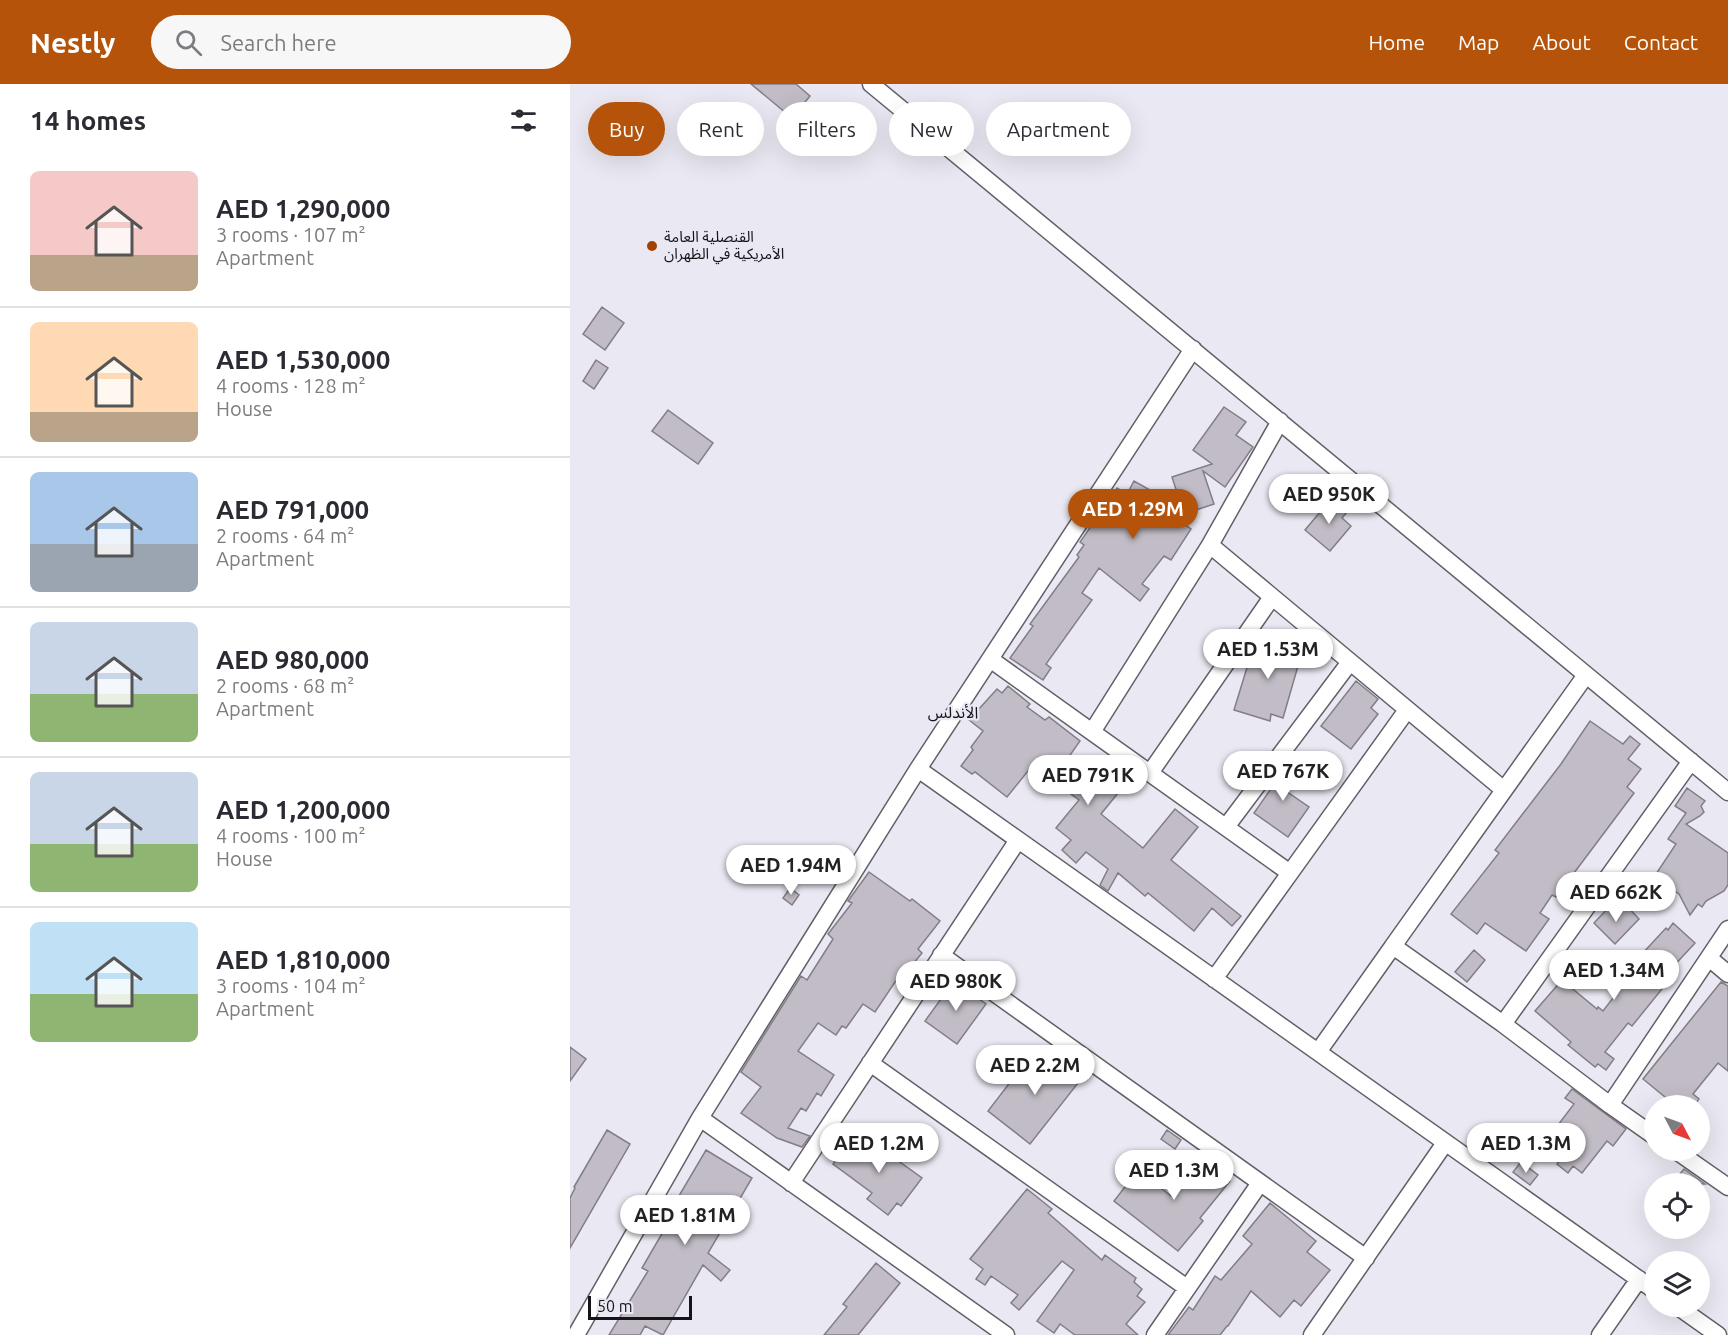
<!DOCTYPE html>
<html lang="en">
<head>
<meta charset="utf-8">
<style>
	:root { --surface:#fff; --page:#f7f7f7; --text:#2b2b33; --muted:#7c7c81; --line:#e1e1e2; --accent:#b45309 }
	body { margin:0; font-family:Ubuntu,"Noto Sans Arabic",sans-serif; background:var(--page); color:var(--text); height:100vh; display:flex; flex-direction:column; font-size:22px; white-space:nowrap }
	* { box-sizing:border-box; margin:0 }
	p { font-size:20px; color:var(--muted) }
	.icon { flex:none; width:33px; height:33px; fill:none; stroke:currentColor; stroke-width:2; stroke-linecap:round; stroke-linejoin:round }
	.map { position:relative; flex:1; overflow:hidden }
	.drawer { display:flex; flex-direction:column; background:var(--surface); width:570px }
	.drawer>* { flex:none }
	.top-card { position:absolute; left:18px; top:18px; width:570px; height:54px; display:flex; gap:12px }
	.needle { width:39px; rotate:131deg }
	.fabs { position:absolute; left:1074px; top:1011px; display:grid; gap:12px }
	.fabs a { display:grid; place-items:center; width:66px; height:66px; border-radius:50%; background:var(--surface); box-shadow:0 6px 24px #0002; font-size:30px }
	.scale { position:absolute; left:18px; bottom:15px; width:104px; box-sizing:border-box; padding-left:6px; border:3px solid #151418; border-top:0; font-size:16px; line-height:21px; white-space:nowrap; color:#151418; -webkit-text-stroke:4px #eae9f3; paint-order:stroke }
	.price { position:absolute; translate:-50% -51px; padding:0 14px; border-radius:21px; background:#fff; color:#222; font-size:20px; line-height:39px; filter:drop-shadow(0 2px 3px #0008) }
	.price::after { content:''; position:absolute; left:50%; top:36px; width:18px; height:14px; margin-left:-9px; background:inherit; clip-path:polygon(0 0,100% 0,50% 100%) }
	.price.current { background:var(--accent); color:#fff }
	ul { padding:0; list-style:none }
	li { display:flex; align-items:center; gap:18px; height:150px; padding:0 30px }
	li+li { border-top:2px solid var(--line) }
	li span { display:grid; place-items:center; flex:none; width:168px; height:120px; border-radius:9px; color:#555 }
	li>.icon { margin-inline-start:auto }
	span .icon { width:72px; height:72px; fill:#fffc; stroke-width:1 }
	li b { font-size:26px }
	h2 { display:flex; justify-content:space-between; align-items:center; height:72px; padding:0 30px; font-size:26px }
	.chip { padding:0 21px; border-radius:27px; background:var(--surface); box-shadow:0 6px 24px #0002; font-size:21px; line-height:54px }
	.chip.current { background:var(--accent); color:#fff }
	header { display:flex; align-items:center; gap:36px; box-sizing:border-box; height:84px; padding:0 30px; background:var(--accent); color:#fff }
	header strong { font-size:28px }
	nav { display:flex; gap:33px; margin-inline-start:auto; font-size:21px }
	.search { width:420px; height:54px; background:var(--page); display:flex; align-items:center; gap:15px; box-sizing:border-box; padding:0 21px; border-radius:33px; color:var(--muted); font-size:22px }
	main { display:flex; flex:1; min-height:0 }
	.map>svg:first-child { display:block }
</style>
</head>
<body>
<header>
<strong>Nestly</strong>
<div class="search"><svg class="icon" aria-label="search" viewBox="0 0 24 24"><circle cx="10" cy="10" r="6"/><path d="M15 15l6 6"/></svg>Search here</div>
<nav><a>Home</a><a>Map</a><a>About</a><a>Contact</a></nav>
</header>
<main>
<section class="drawer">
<h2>14 homes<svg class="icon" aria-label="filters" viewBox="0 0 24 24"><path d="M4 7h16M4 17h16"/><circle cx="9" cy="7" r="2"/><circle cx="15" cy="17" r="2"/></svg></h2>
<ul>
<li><span style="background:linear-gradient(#f6c9c9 70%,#b9a48a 0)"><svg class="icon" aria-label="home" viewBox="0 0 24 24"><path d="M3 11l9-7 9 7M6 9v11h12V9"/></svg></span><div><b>AED 1,290,000</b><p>3 rooms · 107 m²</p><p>Apartment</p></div></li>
<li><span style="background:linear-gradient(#ffd9b3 75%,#b9a48a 0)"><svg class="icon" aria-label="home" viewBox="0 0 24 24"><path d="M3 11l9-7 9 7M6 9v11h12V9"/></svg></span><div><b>AED 1,530,000</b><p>4 rooms · 128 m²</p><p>House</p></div></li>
<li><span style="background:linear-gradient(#a9c7e8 60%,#9aa5b1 0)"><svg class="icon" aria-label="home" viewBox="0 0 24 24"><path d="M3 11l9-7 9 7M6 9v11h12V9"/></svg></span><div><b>AED 791,000</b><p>2 rooms · 64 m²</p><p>Apartment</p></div></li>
<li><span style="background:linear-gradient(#c9d6e8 60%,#8fb573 0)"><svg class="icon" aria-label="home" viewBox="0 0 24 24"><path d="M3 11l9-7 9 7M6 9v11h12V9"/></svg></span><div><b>AED 980,000</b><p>2 rooms · 68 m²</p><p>Apartment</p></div></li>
<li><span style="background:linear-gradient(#c9d6e8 60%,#8fb573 0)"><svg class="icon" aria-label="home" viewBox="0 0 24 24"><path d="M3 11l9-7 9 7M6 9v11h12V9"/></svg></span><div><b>AED 1,200,000</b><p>4 rooms · 100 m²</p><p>House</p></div></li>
<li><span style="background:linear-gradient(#bfe0f5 60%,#8fb573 0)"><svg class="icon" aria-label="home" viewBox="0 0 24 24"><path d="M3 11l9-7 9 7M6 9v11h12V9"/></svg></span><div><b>AED 1,810,000</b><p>3 rooms · 104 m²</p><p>Apartment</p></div></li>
</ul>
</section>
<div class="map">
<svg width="1158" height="1251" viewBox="0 0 1158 1251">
	<rect width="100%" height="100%" fill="#eae9f3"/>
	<path fill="#c1bcc5" stroke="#827d86" stroke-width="1.5" d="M 181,0 L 226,0 L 240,12 L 222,34 Z
		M 32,223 L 54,239 L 35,266 L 13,250 Z
		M 26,276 L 38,284 L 24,305 L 13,297 Z
		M 654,323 L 676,338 L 666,351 L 683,363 L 655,403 L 633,387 L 644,420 L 623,427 L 614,440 L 621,445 L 601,476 L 594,472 L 572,500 L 579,505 L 570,517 L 529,484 L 512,509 L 522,516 L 476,580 L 481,584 L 473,596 L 440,574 L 463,542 L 460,540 L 509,473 L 507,471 L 514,461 L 510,458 L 528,432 L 530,433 L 547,404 L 557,410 L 564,397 L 612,424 L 602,393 L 642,380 L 623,366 Z
		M 98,326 L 143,359 L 128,380 L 82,347 Z
		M 761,415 L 777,428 L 772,434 L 781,442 L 760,467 L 735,446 Z
		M 686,554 L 732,568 L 713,634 L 701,630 L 700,637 L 664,626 Z
		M 786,597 L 808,615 L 801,624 L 808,630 L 781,665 L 751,642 Z
		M 438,602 L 460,620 L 457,623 L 475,636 L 479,633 L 510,657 L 498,674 L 521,691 L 536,673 L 561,693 L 531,730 L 573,764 L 605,725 L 628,743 L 601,776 L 671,832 L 662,842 L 642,824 L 624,847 L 578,809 L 575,812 L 548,789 L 538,807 L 530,801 L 538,785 L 516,768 L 506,779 L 492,766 L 501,756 L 486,744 L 509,716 L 462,682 L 437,713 L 405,688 L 402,690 L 391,682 L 403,666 L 401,663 L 413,647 L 399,636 L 427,605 L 432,609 Z
		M 1020,637 L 1053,660 L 1060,652 L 1070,660 L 1058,675 L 1071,685 L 1057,703 L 1064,709 L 986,813 L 982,811 L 970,829 L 979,835 L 956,867 L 915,839 L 907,850 L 881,830 L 929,769 L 925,766 L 991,680 Z
		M 726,669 L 735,676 L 719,696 L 722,698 L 716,707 L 739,723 L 718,753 L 684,729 Z
		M 1117,704 L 1135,717 L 1131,722 L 1134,728 L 1130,732 L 1116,740 L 1158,769 L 1158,801 L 1154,807 L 1136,817 L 1132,823 L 1128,820 L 1120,831 L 1109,810 L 1084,793 L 1106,760 L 1098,755 L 1116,729 L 1105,722 Z
		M 299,788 L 340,817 L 342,815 L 370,837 L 348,865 L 352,869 L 334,891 L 331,889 L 305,928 L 293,920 L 276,944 L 272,942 L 266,951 L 248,939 L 228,967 L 264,991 L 251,1012 L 247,1009 L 236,1027 L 231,1024 L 218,1044 L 240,1052 L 232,1063 L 207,1054 L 171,1029 L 191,1003 L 171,988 L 231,892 L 237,896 L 263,855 L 258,850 L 282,819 L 278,817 Z
		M 220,804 L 229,811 L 222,821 L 213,814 Z
		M 1041,821 L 1049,829 L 1056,821 L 1069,835 L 1045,860 L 1024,839 Z
		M 1103,839 L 1125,859 L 1086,901 L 1092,905 L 1062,942 L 1058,939 L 1035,968 L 1044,975 L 1036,986 L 1028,980 L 1025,983 L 998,961 L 1001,958 L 965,927 L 992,896 L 1027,925 L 1028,923 L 1033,927 L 1074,874 L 1071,871 L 1096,844 L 1098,846 Z
		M 904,866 L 915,876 L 897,898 L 885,888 Z
		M 384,897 L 416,920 L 387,960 L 355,937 Z
		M 1151,898 L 1158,902 L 1158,987 L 1148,979 L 1123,1010 L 1129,1015 L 1124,1022 L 1106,1022 L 1073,995 Z
		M 0,963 L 16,975 L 0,997 Z
		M 477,967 L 512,994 L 460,1060 L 418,1027 L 461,971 L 469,977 Z
		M 1002,1005 L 1056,1045 L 1043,1062 L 1037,1057 L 1012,1089 L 1003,1082 L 998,1089 L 987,1080 L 993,1071 L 975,1058 L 1004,1020 L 995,1014 Z
		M 37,1046 L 60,1060 L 0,1164 L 0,1114 L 5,1104 L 4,1103 Z
		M 597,1046 L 611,1056 L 605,1065 L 591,1055 Z
		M 287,1047 L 352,1094 L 331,1122 L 327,1119 L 318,1131 L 297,1115 L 302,1109 L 263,1080 L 274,1064 L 300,1074 L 302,1069 L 281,1056 Z
		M 136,1066 L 182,1094 L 138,1169 L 160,1186 L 151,1197 L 133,1181 L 93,1251 L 75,1242 L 70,1251 L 39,1251 L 78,1187 L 72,1184 L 97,1141 L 93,1139 Z
		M 624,1069 L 660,1097 L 630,1134 L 633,1137 L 608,1167 L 544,1117 L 568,1086 L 601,1112 L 617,1092 L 611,1087 Z
		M 951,1078 L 968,1091 L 960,1101 L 943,1088 Z
		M 1114,1085 L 1135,1100 L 1119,1100 L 1109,1091 Z
		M 457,1105 L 482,1125 L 478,1129 L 532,1176 L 535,1171 L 566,1194 L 564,1198 L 572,1205 L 567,1212 L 575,1218 L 556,1240 L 568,1251 L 505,1251 L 490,1240 L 484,1249 L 467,1237 L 504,1186 L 492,1177 L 449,1226 L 441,1219 L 448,1211 L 421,1192 L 415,1201 L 406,1195 L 413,1185 L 400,1175 Z
		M 700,1119 L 746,1157 L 737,1168 L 760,1186 L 731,1222 L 724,1216 L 710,1233 L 681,1207 L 658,1242 L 657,1242 L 650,1251 L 598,1251 L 619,1223 L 623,1226 L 645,1192 L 651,1196 L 682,1160 L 673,1152 Z
		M 306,1179 L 330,1199 L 288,1251 L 254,1251 L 277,1223 L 273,1220 Z"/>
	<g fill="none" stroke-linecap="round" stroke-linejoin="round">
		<g stroke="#616069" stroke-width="19">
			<path id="minor" d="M 301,0 L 1158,708
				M 710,337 L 640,461 L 934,706
				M 640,461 L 522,648 L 720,789 L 644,895
				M 420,575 L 522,648
				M 348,685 L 1084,1206
				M 580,689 L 702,513
				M 656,743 L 780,578
				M 720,789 L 837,626
				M 371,871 L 796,1174
				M 1139,874 L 1158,890
				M 933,940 L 823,862 L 1016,591
				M 748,968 L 823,862
				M 300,979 L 617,1204
				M 1040,1021 L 933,940 L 1121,677
				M 130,1034 L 436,1251
				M 1084,1052 L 1040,1021 L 1158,845
				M 1105,1066 L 1158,1103
				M 221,1099 L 448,756
				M 1107,1222 L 1148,1251
				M 6,1251 L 130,1034 L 348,685 L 623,265
				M 585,1251 L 690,1099
				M 742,1251 L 875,1059
				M 1030,1251 L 1069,1195"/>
		</g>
		<use href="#minor" stroke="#fff" stroke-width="16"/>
	</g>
	<circle fill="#a34100" stroke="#eae9f3" stroke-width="2" cx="82" cy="162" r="6"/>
	<g text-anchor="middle" stroke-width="4.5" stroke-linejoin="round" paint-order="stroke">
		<g font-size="15" fill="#151418" stroke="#eae9f3" text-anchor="start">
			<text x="94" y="158">القنصلية العامة<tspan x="94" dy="17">الأمريكية في الظهران</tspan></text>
		</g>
		<g font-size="16" fill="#151418" stroke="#eae9f3">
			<text x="383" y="634">الأندلس</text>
		</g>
	</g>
</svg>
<div class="fabs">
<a><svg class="needle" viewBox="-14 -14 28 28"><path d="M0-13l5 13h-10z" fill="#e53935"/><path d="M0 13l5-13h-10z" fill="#7c7c81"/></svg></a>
<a><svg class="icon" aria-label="locate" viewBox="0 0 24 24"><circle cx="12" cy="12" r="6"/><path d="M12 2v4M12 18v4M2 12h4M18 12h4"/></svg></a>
<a><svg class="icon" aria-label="layers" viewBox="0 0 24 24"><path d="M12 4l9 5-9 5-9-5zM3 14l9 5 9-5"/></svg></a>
</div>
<div class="scale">50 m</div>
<b class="price" style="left:759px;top:441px">AED 950K</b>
<b class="price current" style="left:563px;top:456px">AED 1.29M</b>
<b class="price" style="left:698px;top:596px">AED 1.53M</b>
<b class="price" style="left:713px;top:718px">AED 767K</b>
<b class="price" style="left:518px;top:722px">AED 791K</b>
<b class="price" style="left:221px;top:812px">AED 1.94M</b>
<b class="price" style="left:1046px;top:839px">AED 662K</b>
<b class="price" style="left:1044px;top:917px">AED 1.34M</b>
<b class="price" style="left:386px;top:928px">AED 980K</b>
<b class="price" style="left:465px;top:1012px">AED 2.2M</b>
<b class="price" style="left:309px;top:1090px">AED 1.2M</b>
<b class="price" style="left:956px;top:1090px">AED 1.3M</b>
<b class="price" style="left:604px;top:1117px">AED 1.3M</b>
<b class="price" style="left:115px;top:1162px">AED 1.81M</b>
<div class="top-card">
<a class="chip current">Buy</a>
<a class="chip">Rent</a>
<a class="chip">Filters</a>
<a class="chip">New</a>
<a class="chip">Apartment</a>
</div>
</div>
</main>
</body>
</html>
